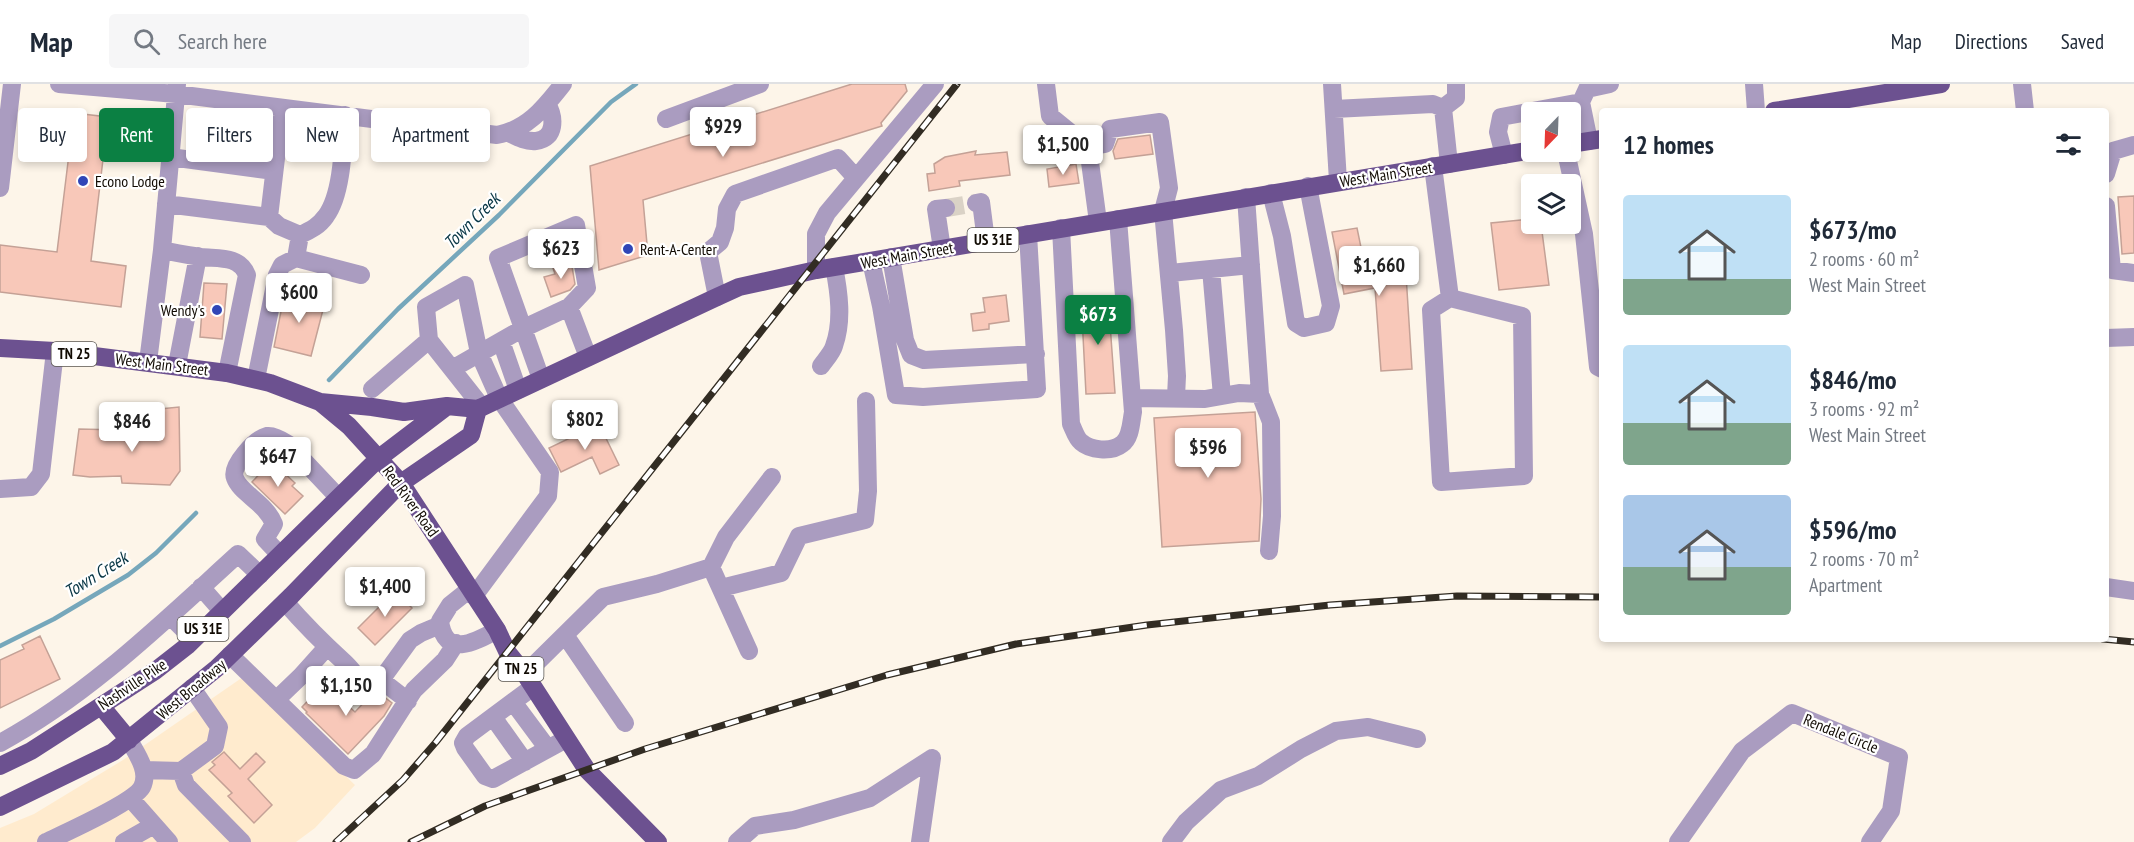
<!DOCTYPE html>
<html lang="en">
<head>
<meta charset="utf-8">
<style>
	:root { --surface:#fff; --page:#f6f6f7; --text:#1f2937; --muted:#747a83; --line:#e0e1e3; --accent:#0b8043 }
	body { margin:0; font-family:"PT Sans Narrow",sans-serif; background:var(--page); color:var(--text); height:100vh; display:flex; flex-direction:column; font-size:22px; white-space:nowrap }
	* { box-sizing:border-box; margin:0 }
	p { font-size:20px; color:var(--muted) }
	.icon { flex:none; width:33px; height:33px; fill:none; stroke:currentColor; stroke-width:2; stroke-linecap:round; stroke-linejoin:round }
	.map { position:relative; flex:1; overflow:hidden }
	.panel { position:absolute; left:1599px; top:24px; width:510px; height:534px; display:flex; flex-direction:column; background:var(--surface); border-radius:6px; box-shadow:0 3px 9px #0003 }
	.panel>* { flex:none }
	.top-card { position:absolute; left:18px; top:24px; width:570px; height:54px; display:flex; gap:12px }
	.needle { width:39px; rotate:203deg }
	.controls { position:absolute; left:1521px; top:18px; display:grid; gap:12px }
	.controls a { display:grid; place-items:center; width:60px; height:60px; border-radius:6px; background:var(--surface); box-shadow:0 3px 9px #0003; font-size:30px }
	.price { position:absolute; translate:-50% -51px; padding:0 14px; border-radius:6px; background:#fff; color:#222; font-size:20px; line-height:39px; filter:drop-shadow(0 2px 3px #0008) }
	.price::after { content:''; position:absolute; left:50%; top:36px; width:18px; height:14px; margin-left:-9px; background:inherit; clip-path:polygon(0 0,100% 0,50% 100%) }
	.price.active { background:var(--accent); color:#fff }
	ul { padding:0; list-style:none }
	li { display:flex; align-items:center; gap:18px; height:150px; padding:0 24px }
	li span { display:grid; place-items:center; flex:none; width:168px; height:120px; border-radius:6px; color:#555 }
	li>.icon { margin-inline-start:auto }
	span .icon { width:72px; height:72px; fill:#fffc; stroke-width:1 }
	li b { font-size:26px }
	h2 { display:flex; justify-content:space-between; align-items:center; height:72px; padding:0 24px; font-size:26px }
	.chip { padding:0 21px; border-radius:6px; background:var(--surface); box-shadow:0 3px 9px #0003; font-size:21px; line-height:54px }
	.chip.active { background:var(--accent); color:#fff }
	header { display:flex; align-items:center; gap:36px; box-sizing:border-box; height:84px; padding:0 30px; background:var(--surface); border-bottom:2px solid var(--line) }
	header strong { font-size:28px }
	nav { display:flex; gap:33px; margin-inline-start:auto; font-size:21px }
	.search { width:420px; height:54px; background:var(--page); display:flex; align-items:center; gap:15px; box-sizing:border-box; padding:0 21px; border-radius:6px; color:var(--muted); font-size:22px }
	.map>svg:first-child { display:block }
</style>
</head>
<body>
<header>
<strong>Map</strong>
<div class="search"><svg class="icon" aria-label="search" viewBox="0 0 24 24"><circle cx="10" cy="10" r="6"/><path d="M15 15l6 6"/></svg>Search here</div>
<nav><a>Map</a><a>Directions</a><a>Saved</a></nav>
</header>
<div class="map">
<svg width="2134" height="758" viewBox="0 0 2134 758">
	<rect width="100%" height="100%" fill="#fdf5e9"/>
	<path fill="#ffebce" d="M 243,593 L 355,701 L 315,744 L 296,758 L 0,758 L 0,744 L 34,730 L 123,676 Z"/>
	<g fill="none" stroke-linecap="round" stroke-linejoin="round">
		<path stroke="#76a7bb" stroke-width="4.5" d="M 329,296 L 398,225 L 499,131 L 611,18 L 636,0
			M 0,562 L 54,535 L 128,491 L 156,469 L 196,429"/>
	</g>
	<path fill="#f8c8b9" stroke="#c4a196" stroke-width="1.5" d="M 852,0 L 905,0 L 907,7 L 881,39 L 882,42 L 643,116 L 648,171 L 599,186 L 590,82 Z
		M 74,29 L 108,33 L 91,177 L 126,182 L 121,223 L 0,208 L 0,161 L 57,168 Z
		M 1150,51 L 1153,70 L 1115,75 L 1113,67 L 1118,55 Z
		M 976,67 L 975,71 L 1007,68 L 1010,91 L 959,97 L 960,102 L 929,107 L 927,90 L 935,89 L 934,80 L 945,73 Z
		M 1076,80 L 1079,99 L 1049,103 L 1047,85 Z
		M 2134,112 L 2134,169 L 2122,170 L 2118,113 Z
		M 1532,135 L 1532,140 L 1541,140 L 1549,201 L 1499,206 L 1491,139 Z
		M 1357,144 L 1364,178 L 1405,175 L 1412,285 L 1381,287 L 1375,204 L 1344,210 L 1332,148 Z
		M 571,177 L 575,200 L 570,206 L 551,213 L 544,193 L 555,190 L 553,184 Z
		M 204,199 L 227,200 L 222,255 L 200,253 Z
		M 285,207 L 325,218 L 311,272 L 274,263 Z
		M 1006,211 L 1009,237 L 989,240 L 989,245 L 973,247 L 971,230 L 985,228 L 983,214 Z
		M 1108,212 L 1115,309 L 1086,310 L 1081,213 Z
		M 179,323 L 180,387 L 170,401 L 122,399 L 121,392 L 90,393 L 73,391 L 79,345 L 161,347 L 160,325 Z
		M 1255,328 L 1261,415 L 1259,457 L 1162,463 L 1154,334 Z
		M 599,340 L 619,381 L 600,390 L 592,373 L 561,388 L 549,364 Z
		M 269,380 L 279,389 L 282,387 L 295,399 L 292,402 L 303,412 L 285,430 L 252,398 Z
		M 395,507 L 412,524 L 375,561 L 358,544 Z
		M 40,552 L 60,595 L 0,624 L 0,576 L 24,565 L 22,561 Z
		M 319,605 L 325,611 L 330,605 L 355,628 L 371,611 L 379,609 L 392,619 L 384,632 L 348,670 L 306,629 L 307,628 L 302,623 Z
		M 224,668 L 240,685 L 256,669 L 265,678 L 248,695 L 272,721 L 254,739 L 228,712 L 232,709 L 209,686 L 215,681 L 212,678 Z"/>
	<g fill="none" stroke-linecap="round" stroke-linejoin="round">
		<path stroke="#dad2c6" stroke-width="18" stroke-dasharray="18 9" stroke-linecap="butt" d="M 946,124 L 976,119"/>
		<path stroke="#aa9cc0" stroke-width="18" d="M 59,0 L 176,10 L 497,51 C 528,45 544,24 563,0
			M 1046,0 L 1050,32 L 1088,63 L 1098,138
			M 1332,0 L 1338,97
			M 1754,0 L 1756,27
			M 2022,0 L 2025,27
			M 1443,24 L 1449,80
			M 1334,25 L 1433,20 L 1443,24 L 1456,14 L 1456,0
			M 666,35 L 760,0
			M 509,49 C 517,53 526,58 536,57 C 556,55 555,33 547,20
			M 1589,57 L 1581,18 L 1587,5 L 1610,0
			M 1088,63 L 1105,60 L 1110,45 L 1160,38 L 1169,104 L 1163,127 L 1174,246 L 1177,292 L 1176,313
			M 1566,68 L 1584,150 L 1598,283 L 1602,285
			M 1504,71 L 1498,48 L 1501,33 L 1581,18
			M 170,73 L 274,87
			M 1433,82 L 1450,214 L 1522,232 L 1524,392 L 1441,398 L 1431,226 L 1450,214
			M 2106,90 L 2113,67 L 2134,61
			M 0,104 L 12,0
			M 1271,109 L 1282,152 L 1296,239 L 1304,244 L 1326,239 L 1331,222 L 1308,102
			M 1246,113 L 1260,310 L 1271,338 L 1272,432 L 1269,467
			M 976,119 L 981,118 L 986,157
			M 166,120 L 269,133 L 282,24
			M 2106,122 L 2112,186 L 2134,189
			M 269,133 L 279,142 L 300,151 L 296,174 L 361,191
			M 1061,144 L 1071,340 C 1074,346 1076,354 1081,358 C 1090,366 1111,369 1122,360 C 1131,354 1131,338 1133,328 L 1118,135
			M 300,151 C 311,146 319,142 326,132 C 343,109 343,59 345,31
			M 942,165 L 936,125 L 946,124
			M 162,166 C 175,169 188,171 201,173 C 218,175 239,171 247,191 L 227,289
			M 891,173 L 905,256 L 911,271 L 924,276 L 1036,270
			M 871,177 L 881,222 L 896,311 L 923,313 L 1037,305 L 1028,150
			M 1211,185 L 1222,312
			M 816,186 L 816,150 L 827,129 L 935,0
			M 1170,189 L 1251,181
			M 717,213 L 708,168 L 720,158 L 725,144 L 727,125 L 735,110 L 838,74 L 856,94
			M 2106,254 L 2134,253
			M 429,256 L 426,223 L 465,201 L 479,269 L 499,314 L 550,388 L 548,412 L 474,512
			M 501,257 L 518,306
			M 148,278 L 162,166 L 177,0
			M 177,281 L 198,172
			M 821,282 C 825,276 832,269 834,262 C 843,237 839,208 834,183
			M 452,285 L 522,245 L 569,223 L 588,273
			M 256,295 L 277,191 L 282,181 L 296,174
			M 541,295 L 498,174 L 576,141 L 587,204 L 569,223
			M 372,305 L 429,256 L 482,323
			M 1132,314 L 1205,315 L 1239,309 L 1260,310
			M 0,405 L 31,403 L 41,390 L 55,267
			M 280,471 L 265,455 L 274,440 C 266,419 240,409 235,394 C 230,382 255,355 267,352 C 274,351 282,356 288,360 L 338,413
			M 711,483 L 726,453 L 772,393
			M 201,503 L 222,527
			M 2106,503 L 2134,507
			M 721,504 L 781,489 L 799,452 L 865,436 L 868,407 L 866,317
			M 470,505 L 450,521 L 440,537 C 445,575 475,558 497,546
			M 285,518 C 304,540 323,559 344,578 C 353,586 357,595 367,601 L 381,596 L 410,556 L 421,549 L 440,541
			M 170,532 L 193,555
			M 565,551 L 625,639
			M 230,571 L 344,682 L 354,686 L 373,670 L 414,606 L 445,576 L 456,559
			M 525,590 L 603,513 L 657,500 L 711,483 L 749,567
			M 381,596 L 408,617
			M 533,603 L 467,652 L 463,659 L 465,664 L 485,692 L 493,695 L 566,655
			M 276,616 L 301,592 L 327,563
			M 513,618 L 548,665
			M 493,633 L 525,678
			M 0,659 C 89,611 164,537 238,470 L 260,491
			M 144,686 L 181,687 L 215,662 L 219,643 L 192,604
			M 181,687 L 186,701 L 242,758
			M 131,715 L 169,758
			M 46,758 C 65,749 134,718 142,703 C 150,687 136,669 129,656
			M 124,758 L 154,741
			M 737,758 L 755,742 L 794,736 L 870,714 L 932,674
			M 920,758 L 932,674
			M 1171,758 L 1186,738 L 1221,706 L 1258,692 L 1301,665 L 1336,647 L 1368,643 L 1417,655
			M 1678,758 L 1742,667 L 1792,629 L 1899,673 L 1891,727 L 1870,758"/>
		<path stroke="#6c5190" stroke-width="18" d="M 1774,27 L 1941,0
			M 1570,60 L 1602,55
			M 0,264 L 55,267 L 227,289 L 270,299 L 320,318 L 372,323 L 404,328 L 447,322 L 478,325 L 717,213 L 739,203 L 816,186 L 1532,66
			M 320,318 L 349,342 L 401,399 L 497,546 L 508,569 L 525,590 L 587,686 L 658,758
			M 101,622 L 129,656
			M 0,682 L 31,667 L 155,587 L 187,562 L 379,374 L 446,323
			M 0,723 L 113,668 L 217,584 L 291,512 L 401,399 L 471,351 L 478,325"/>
		<g stroke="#322c23" stroke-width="7">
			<path id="rail" d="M 2103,555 L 2134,558
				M 336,758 L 403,696 L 436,658 L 957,0
				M 411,758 L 485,722 L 645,665 L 887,591 L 1016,560 L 1147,541 L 1330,521 L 1457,512 L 1602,513"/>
		</g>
		<use href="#rail" stroke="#fff" stroke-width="4.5" stroke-dasharray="14" stroke-linecap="butt"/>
	</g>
	<g fill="#3146b7" stroke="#fff" stroke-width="2">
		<circle cx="83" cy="97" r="6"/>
		<circle cx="628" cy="165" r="6"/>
		<circle cx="217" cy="226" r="6"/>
	</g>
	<g text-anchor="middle" stroke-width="4.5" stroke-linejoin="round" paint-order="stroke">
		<g fill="#fff" stroke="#58544f" stroke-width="1.5">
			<rect x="967.5" y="144" width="51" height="24" rx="4.5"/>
			<rect x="51.5" y="258" width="45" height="24" rx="4.5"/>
			<rect x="177.5" y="533" width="51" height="24" rx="4.5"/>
			<rect x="498.5" y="573" width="45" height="24" rx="4.5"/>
		</g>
		<g font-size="15" font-weight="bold" fill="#110b03">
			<text x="993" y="161">US 31E</text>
			<text x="74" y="275">TN 25</text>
			<text x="203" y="550">US 31E</text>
			<text x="521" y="590">TN 25</text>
		</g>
		<g font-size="16" fill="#110b03" stroke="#fff">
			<text transform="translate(1386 90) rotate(-9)" y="6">West Main Street</text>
			<text transform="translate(907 171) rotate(-10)" y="6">West Main Street</text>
			<text transform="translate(162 280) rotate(7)" y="6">West Main Street</text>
			<text transform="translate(411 417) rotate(54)" y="6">Red River Road</text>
			<text transform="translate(132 600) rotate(-34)" y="6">Nashville Pike</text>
			<text transform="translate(191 605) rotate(-40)" y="6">West Broadway</text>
			<text transform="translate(1841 649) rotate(22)" y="6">Rendale Circle</text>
		</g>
		<g font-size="16" fill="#110b03" stroke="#fff" text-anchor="start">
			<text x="95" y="103">Econo Lodge</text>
			<text x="640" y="171">Rent-A-Center</text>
			<text x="205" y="232" text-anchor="end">Wendy's</text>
		</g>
		<g font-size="18" font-style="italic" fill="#073544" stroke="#fff">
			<text transform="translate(472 137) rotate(-45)" y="6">Town Creek</text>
			<text transform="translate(96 491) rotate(-32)" y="6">Town Creek</text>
		</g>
	</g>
</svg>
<div class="controls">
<a><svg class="needle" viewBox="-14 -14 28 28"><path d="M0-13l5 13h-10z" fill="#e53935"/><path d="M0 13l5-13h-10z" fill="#747a83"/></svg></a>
<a><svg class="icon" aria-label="layers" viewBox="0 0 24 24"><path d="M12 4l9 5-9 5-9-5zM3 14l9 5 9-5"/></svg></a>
</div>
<b class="price" style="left:723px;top:74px">$929</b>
<b class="price" style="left:1063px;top:92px">$1,500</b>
<b class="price" style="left:561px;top:196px">$623</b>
<b class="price" style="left:1379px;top:213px">$1,660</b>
<b class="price" style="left:299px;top:240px">$600</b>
<b class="price active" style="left:1098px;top:262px">$673</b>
<b class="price" style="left:585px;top:367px">$802</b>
<b class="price" style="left:132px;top:369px">$846</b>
<b class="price" style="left:1208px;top:395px">$596</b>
<b class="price" style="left:278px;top:404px">$647</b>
<b class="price" style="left:385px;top:534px">$1,400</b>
<b class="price" style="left:346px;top:633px">$1,150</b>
<div class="top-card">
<a class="chip">Buy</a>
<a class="chip active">Rent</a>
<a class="chip">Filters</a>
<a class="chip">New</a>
<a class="chip">Apartment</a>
</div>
<section class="panel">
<h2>12 homes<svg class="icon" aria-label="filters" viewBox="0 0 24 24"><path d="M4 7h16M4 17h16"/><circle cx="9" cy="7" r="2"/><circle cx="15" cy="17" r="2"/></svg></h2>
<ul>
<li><span style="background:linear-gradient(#bfe0f5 70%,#7fa58c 0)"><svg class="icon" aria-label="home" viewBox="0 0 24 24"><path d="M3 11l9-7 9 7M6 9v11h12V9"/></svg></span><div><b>$673/mo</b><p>2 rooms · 60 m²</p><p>West Main Street</p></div></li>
<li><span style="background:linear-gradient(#bfe0f5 65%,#7fa58c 0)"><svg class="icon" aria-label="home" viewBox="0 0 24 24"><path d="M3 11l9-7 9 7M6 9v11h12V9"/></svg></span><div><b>$846/mo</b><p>3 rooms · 92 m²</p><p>West Main Street</p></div></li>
<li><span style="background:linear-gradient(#a9c7e8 60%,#7fa58c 0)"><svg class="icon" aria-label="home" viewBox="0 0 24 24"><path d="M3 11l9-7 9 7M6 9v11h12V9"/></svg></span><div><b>$596/mo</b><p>2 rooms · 70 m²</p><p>Apartment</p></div></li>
</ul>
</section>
</div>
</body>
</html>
